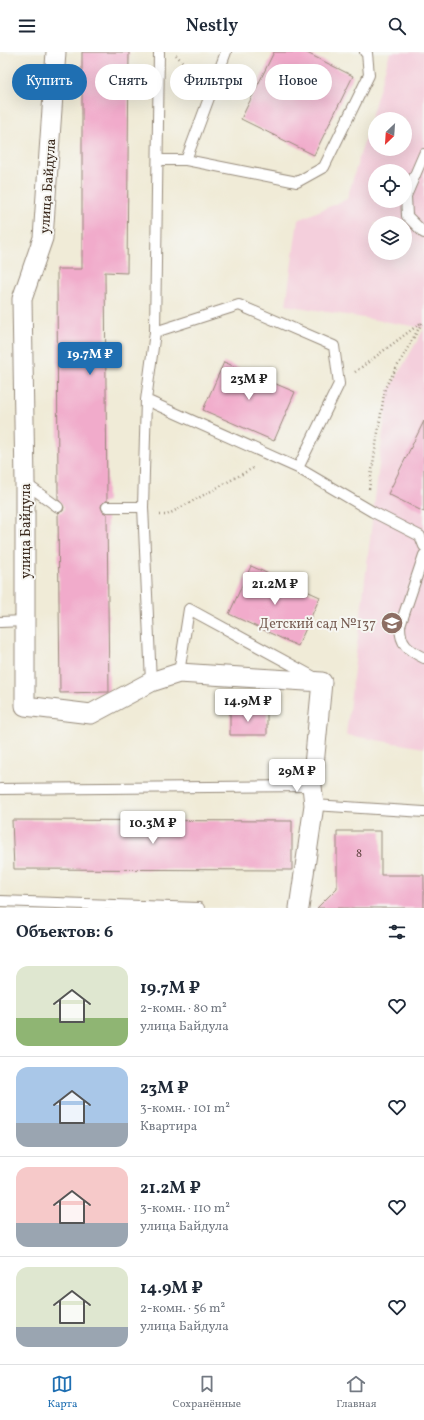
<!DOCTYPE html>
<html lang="ru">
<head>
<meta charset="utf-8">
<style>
	:root { --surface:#fff; --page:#f6f6f7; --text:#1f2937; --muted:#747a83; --line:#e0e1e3; --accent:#1f6fb2 }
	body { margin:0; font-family:Vollkorn,serif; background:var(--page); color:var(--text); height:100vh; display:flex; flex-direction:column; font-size:15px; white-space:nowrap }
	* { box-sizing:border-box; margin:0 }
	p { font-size:13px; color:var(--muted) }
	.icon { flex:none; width:22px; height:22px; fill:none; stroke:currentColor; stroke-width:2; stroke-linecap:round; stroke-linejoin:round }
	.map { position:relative; height:856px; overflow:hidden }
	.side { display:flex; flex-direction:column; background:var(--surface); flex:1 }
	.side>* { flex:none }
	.guide { position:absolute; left:12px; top:12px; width:400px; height:36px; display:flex; gap:8px }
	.needle { width:26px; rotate:205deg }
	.tools { position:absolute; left:368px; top:60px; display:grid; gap:8px }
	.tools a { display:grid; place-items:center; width:44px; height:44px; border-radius:50%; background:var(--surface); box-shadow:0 4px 16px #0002; font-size:20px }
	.price { position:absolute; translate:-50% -34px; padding:0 9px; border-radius:4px; background:#fff; color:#222; font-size:13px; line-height:26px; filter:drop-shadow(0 1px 2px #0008) }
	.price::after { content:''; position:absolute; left:50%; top:24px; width:12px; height:9px; margin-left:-6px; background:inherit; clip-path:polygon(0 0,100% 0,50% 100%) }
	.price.on { background:var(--accent); color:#fff }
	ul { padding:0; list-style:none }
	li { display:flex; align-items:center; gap:12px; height:100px; padding:0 16px }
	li+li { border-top:1px solid var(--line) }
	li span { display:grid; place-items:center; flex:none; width:112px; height:80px; border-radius:12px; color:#555 }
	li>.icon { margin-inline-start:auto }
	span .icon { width:48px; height:48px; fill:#fffc; stroke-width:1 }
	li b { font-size:17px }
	h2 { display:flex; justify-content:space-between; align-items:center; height:48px; padding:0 16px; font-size:17px }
	.tag { padding:0 14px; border-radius:18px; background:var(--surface); box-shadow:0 4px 16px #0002; font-size:14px; line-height:36px }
	.tag.on { background:var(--accent); color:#fff }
	header { display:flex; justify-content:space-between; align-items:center; height:52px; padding:0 16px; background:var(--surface); font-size:18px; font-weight:600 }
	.menu { display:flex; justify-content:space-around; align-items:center; height:56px; border-top:1px solid var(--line); background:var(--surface); font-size:11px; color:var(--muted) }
	.menu a { display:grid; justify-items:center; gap:2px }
	.menu .on { color:var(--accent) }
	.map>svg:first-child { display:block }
</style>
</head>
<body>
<header><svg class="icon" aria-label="menu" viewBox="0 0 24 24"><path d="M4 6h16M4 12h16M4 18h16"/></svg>Nestly<svg class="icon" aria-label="search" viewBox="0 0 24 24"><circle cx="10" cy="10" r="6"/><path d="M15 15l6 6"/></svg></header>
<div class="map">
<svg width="424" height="856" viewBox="0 0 424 856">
	<rect width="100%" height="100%" fill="#f6f6f2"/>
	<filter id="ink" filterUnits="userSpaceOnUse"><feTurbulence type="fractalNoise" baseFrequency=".025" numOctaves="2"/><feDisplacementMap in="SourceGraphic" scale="8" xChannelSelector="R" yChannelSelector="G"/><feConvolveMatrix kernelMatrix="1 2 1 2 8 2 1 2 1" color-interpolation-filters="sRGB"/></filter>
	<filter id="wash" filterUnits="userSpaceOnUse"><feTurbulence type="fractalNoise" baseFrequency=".012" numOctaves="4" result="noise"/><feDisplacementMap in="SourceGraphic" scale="16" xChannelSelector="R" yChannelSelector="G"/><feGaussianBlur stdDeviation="0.9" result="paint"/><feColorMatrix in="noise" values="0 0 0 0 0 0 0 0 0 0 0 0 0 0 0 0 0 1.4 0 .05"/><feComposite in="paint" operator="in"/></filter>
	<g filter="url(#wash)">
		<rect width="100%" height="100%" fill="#f0ebd7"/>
		<path fill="#f4cfdc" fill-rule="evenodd" d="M 390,0 L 424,0 L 424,276 L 286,253 L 298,168 L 347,147 ZM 375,67 L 405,67 L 405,97 L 375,97 ZM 375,119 L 405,119 L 405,149 L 375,149 ZM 375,171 L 405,171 L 405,201 L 375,201 Z
			M 424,277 L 424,696 L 346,683 L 388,340 Z"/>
		<g id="blocks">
			<path fill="#f1abcb" d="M 82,0 L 129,0 L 127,221 L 105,220 L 107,449 L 102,451 L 101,455 L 103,460 L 107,462 L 109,640 L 60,641 L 58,461 L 63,459 L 64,455 L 58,447 L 57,217 L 82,217 Z
				M 274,0 L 305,0 L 353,24 L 314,103 L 241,67 Z
				M 224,310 L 295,340 L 274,389 L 203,358 Z
				M 424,369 L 424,460 L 388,442 Z
				M 251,514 L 320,545 L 298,594 L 229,562 Z
				M 230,659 L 267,659 L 267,683 L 230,683 Z
				M 12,768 L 292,769 L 292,818 L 14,817 Z
				M 337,779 L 381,779 L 381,823 L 424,823 L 424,856 L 317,856 L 337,836 Z"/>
		</g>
	</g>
	<g filter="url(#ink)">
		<use href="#blocks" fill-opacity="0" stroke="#968a7a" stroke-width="1"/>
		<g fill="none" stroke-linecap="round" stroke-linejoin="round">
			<g stroke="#968a7a" stroke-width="12">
				<path id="service" d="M 424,102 L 406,144 L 407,164 L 424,181
					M 158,108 L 186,108 L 297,130 L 324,115 L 369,23 L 367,1 L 365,0
					M 186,108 L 226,0
					M 155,280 L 239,253 L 334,294 L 339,332 L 298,416
					M 146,348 L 298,416 L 373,460 L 420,484 L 424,494
					M 25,431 L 58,455
					M 107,455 L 143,455
					M 424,503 L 400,574 C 400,593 408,598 424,606
					M 0,570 L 25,569
					M 179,621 L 189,557 L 314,625
					M 151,630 L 143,455 L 146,348 L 155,280 L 159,0
					M 0,737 L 312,734
					M 314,753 L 424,760
					M 0,849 L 199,856"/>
			</g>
			<g stroke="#968a7a" stroke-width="21">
				<path id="minor" d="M 56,0 L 43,186 L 22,247 L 25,431 L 25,654 L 91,662 L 151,630 L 179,621 L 322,630 L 312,734 L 314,753 L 299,856"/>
			</g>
			<path stroke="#968a7a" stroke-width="2.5" stroke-dasharray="1 3" stroke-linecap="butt" d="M 176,3 L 199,27
				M 355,320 L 422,270
				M 369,437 L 385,336 L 423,269
				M 160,463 L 167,463 L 255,415"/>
			<use href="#service" stroke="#fff" stroke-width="10"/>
			<use href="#minor" stroke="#fff" stroke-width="19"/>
		</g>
	</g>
	<defs>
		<g id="school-disc" transform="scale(1.15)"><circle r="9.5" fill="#8d6e63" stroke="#f6f6f2"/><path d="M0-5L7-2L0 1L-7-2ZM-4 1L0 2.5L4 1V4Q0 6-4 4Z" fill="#fff"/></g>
	</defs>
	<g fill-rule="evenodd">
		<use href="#school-disc" x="392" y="571"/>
	</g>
	<g text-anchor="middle" stroke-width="4" stroke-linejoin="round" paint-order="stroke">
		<g font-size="12" fill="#684a49">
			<text x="359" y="805">8</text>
		</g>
		<g font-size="14" fill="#3b2a1e" stroke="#f6f6f2">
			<text transform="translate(47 134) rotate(-86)" y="5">улица Байдула</text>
			<text transform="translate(25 479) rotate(-90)" y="5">улица Байдула</text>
		</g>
		<g font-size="14" fill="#785e54" stroke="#f6f6f2" text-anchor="end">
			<text x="376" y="576">Детский сад №137</text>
		</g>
	</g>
</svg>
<div class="tools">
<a><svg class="needle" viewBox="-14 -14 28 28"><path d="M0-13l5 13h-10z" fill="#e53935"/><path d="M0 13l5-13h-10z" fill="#747a83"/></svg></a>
<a><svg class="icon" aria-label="locate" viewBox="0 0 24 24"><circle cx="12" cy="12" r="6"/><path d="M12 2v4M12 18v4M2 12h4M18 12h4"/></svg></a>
<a><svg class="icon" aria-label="layers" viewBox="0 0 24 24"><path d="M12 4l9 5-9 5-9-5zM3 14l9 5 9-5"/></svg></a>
</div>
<b class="price on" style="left:90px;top:324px">19.7M ₽</b>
<b class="price" style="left:249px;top:349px">23M ₽</b>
<b class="price" style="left:275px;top:554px">21.2M ₽</b>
<b class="price" style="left:248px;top:671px">14.9M ₽</b>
<b class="price" style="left:297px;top:741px">29M ₽</b>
<b class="price" style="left:153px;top:793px">10.3M ₽</b>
<div class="guide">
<a class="tag on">Купить</a>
<a class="tag">Снять</a>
<a class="tag">Фильтры</a>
<a class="tag">Новое</a>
</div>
</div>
<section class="side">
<h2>Объектов: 6<svg class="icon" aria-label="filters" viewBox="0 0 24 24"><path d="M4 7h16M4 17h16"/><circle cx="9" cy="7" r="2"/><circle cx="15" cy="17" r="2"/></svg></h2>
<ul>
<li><span style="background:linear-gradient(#dfe7d0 65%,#8fb573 0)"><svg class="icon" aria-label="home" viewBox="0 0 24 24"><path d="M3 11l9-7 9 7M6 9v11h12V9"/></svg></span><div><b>19.7M ₽</b><p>2-комн. · 80 m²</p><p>улица Байдула</p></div><svg class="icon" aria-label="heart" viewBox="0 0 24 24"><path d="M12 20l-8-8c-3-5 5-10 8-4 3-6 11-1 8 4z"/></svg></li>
<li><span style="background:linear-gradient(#a9c7e8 70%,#9aa5b1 0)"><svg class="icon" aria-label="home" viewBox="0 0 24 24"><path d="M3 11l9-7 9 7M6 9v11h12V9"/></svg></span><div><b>23M ₽</b><p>3-комн. · 101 m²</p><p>Квартира</p></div><svg class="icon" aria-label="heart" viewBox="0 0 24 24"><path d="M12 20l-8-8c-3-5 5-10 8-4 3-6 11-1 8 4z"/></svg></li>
<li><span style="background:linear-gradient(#f6c9c9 70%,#9aa5b1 0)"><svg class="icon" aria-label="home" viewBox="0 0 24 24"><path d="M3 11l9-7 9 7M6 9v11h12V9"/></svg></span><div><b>21.2M ₽</b><p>3-комн. · 110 m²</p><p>улица Байдула</p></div><svg class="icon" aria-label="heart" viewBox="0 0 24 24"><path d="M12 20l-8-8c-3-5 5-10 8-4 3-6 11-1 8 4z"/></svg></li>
<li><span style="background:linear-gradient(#dfe7d0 75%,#9aa5b1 0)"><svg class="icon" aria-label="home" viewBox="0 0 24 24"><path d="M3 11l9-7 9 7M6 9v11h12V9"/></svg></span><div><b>14.9M ₽</b><p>2-комн. · 56 m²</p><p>улица Байдула</p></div><svg class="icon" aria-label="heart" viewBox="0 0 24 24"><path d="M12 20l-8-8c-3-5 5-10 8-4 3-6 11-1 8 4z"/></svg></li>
</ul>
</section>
<nav class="menu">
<a class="on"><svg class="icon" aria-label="map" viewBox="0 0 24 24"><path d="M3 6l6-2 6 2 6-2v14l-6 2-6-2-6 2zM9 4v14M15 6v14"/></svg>Карта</a>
<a><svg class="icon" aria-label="saved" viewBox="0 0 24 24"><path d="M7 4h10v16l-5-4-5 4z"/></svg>Сохранённые</a>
<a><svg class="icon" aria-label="home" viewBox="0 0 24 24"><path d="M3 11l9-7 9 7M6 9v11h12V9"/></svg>Главная</a>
</nav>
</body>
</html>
